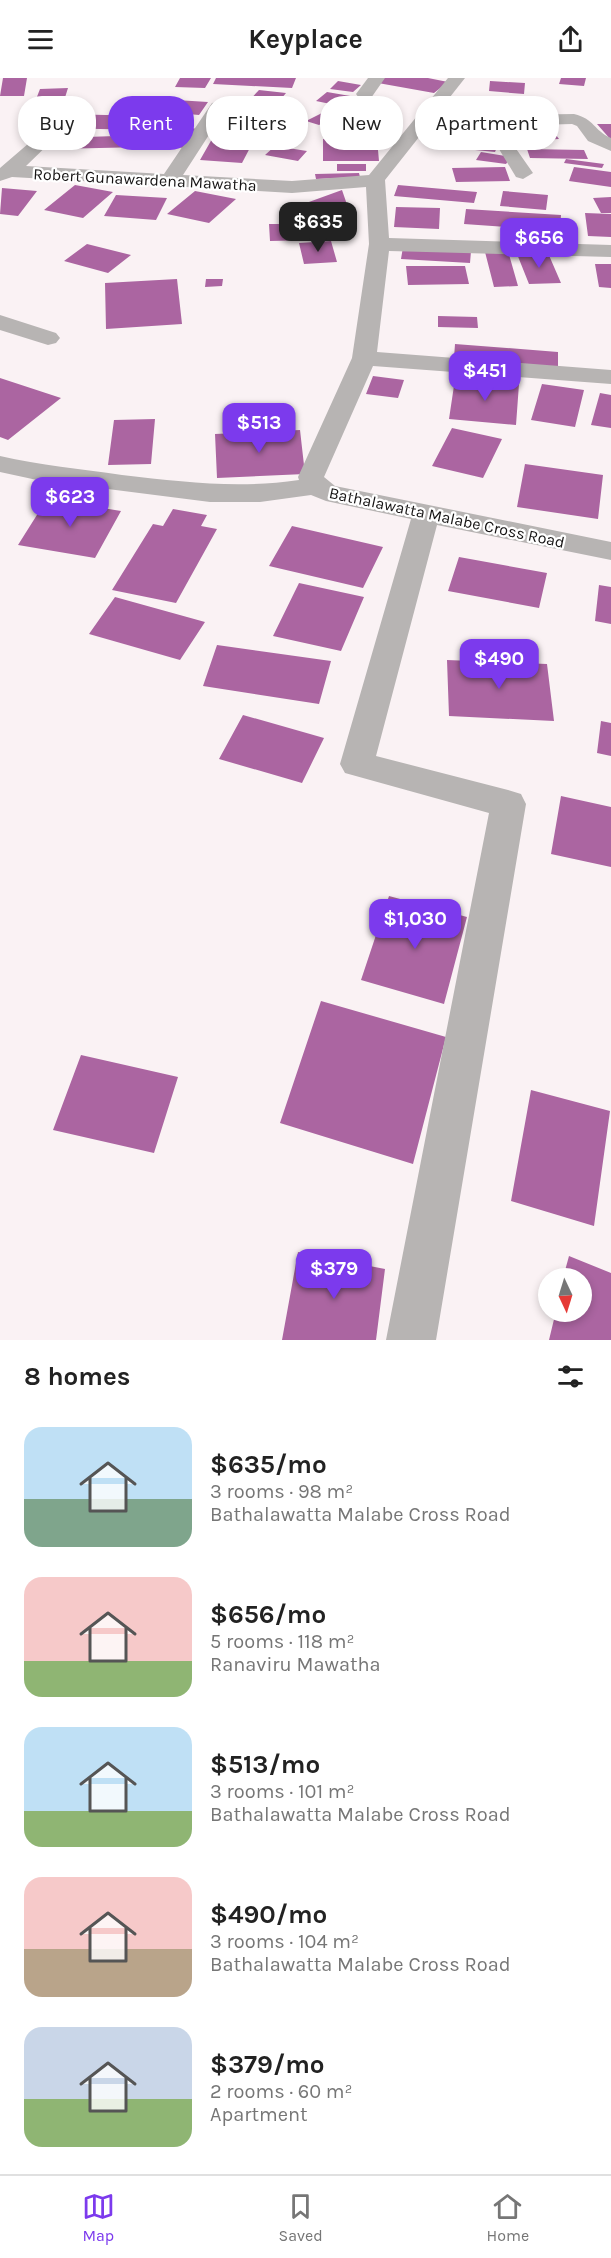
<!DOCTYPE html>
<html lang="en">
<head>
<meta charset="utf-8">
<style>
	:root { --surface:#fff; --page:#f6f6f6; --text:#222; --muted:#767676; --line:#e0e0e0; --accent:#7c3aed }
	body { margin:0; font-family:Karla,sans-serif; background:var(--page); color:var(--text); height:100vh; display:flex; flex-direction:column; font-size:22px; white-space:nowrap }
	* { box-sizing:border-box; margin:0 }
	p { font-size:20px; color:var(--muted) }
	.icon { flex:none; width:33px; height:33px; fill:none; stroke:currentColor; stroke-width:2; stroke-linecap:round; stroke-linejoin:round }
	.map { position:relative; height:1262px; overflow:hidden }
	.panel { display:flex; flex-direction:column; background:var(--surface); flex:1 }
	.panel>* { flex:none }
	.hud { position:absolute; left:18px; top:18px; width:576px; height:54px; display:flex; gap:12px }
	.needle { width:39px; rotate:176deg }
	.tools { position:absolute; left:538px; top:1190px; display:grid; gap:12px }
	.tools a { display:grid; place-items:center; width:54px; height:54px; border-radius:50%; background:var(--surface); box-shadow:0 3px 9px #0003; font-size:30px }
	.price { position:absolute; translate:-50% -51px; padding:0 14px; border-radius:12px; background:var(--accent); color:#fff; font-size:20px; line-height:39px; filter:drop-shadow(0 2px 3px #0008) }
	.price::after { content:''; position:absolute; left:50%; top:36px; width:18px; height:14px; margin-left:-9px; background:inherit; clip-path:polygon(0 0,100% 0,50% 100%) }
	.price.current { background:#222; color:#fff }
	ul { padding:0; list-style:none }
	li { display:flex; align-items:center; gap:18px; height:150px; padding:0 24px }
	li span { display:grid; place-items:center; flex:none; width:168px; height:120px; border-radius:18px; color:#555 }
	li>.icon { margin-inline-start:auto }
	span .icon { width:72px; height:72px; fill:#fffc; stroke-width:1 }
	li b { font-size:26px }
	h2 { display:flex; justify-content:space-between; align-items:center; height:72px; padding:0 24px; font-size:26px }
	.chip { padding:0 21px; border-radius:24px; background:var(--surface); box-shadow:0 3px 9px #0003; font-size:21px; line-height:54px }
	.chip.current { background:var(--accent); color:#fff }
	header { display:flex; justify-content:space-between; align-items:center; height:78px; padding:0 24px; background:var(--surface); font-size:27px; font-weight:700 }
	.tabs { display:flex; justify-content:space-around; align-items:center; height:84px; border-top:2px solid var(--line); background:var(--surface); font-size:16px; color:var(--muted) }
	.tabs a { display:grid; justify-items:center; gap:3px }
	.tabs .current { color:var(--accent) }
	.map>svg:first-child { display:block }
</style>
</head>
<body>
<header><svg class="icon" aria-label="menu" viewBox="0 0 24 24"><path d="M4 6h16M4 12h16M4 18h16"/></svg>Keyplace<svg class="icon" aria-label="share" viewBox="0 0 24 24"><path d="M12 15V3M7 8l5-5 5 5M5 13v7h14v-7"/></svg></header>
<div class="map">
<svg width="611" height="1262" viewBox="0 0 611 1262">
	<rect width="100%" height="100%" fill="#faf2f4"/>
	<path fill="#ab65a1" d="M 3,0 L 27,0 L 24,18 L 0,18 Z
		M 180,0 L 211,0 L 205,10 L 175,9 Z
		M 216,0 L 296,0 L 292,10 L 213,6 Z
		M 384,0 L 428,0 L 448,4 L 434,15 L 378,5 Z
		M 561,0 L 586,0 L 584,8 L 559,6 Z
		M 338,3 L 361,7 L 353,14 L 330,11 Z
		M 490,3 L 525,5 L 524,16 L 489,13 Z
		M 68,10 L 62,29 L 33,29 L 40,11 Z
		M 259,12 L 286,15 L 272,32 L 244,28 Z
		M 327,14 L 356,19 L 345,29 L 316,23 Z
		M 176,22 L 208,24 L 199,37 L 166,34 Z
		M 377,22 L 396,26 L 384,36 L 365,32 Z
		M 479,25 L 520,25 L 526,37 L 484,38 Z
		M 474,30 L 478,38 L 444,39 L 440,31 Z
		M 328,32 L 341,35 L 319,47 L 306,43 Z
		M 62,36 L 150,38 L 145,52 L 55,50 Z
		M 597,46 L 611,46 L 611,62 Z
		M 166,48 L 199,51 L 185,70 L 151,67 Z
		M 553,53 L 559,61 L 523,63 L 518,55 Z
		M 441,55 L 500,62 L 495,74 L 435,68 Z
		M 146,57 L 145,69 L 54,71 L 56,60 Z
		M 212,61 L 253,64 L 242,85 L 200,82 Z
		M 323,61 L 377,61 L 379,83 L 323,83 Z
		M 275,68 L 307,73 L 298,83 L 265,77 Z
		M 527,71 L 584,72 L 588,81 L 530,80 Z
		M 481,74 L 511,79 L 506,86 L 476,82 Z
		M 566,81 L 604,86 L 602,90 L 564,85 Z
		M 337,86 L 366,86 L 366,93 L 337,93 Z
		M 505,89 L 510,103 L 456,104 L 452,90 Z
		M 574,89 L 611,94 L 611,109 L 569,103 Z
		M 359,95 L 360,99 L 316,101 L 315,96 Z
		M 75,107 L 113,114 L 83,140 L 44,132 Z
		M 398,107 L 477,114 L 474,125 L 394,118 Z
		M 2,110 L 37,113 L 18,138 L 0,136 Z
		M 342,112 L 354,147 L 314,149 L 315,162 L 270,163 L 269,146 L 287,146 L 284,133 Z
		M 195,113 L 236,121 L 209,145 L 167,136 Z
		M 503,113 L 548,117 L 546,132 L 500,128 Z
		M 116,117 L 167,120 L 156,142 L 104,138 Z
		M 611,119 L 611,135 L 601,135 L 593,120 Z
		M 396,129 L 440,130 L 439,151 L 394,149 Z
		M 466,131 L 561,137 L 560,153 L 464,146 Z
		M 585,135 L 611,136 L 611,159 L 588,158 Z
		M 504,153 L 515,153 L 517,161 L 506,161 Z
		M 331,163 L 337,184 L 304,186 L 299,165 Z
		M 87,166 L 131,177 L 108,195 L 64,183 Z
		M 403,169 L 471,173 L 470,185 L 401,181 Z
		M 508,173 L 518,208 L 494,209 L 485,174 Z
		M 548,175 L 561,205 L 529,206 L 517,176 Z
		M 595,186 L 611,186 L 611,210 L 599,209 Z
		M 406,188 L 465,188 L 469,206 L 408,207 Z
		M 177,201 L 182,246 L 106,251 L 105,205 Z
		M 206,201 L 223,201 L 222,208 L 205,209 Z
		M 438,238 L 477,239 L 478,250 L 438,249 Z
		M 455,266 L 558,274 L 558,289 L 454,280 Z
		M 373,298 L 404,302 L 398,320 L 366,316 Z
		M 0,300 L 61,320 L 8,362 L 0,359 Z
		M 455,301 L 519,306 L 516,347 L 449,341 Z
		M 542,306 L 584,312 L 575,349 L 531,342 Z
		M 600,315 L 611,317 L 611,350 L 591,347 Z
		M 289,336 L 290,349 L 225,351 L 224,338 Z
		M 155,341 L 151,386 L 108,387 L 114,342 Z
		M 452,350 L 502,361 L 483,400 L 432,388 Z
		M 300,352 L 305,396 L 217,400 L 215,356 Z
		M 525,386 L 603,397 L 598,441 L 517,429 Z
		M 47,421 L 121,433 L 95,480 L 18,467 Z
		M 173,431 L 207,437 L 201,448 L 217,451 L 176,525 L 112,512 L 153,446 L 163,448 Z
		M 292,448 L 383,469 L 363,510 L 269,488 Z
		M 459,479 L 547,495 L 539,530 L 448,513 Z
		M 299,505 L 364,519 L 341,573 L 273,558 Z
		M 599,507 L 611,509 L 611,546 L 595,543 Z
		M 115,519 L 205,544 L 180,582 L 89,556 Z
		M 217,567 L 331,583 L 319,626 L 203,608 Z
		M 447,582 L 547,586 L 554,643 L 449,638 Z
		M 243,637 L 324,660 L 302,705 L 219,681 Z
		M 601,643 L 611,645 L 611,678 L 597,675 Z
		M 561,718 L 611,729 L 611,789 L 551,776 Z
		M 389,818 L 467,839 L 444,926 L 361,902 Z
		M 321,923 L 446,959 L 413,1086 L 280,1045 Z
		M 81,977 L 178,999 L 154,1075 L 53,1052 Z
		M 531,1012 L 610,1033 L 594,1148 L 511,1123 Z
		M 298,1174 L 385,1191 L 376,1262 L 282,1262 Z
		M 569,1178 L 611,1195 L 611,1262 L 549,1262 L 556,1233 L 582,1233 L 582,1200 L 563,1200 Z"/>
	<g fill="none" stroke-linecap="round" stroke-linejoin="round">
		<path fill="#b7b4b3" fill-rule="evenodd" d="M 368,0 L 385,0 L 371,20 L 359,20 L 356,16 Z
			M 448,0 L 465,0 L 435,38 L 574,36 C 595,41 593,52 611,60 L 611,73 L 588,63 L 577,48 L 572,46 L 503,48 L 503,52 L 533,95 L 523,101 L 516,99 L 485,48 L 427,49 L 385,102 L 389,160 L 611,167 L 611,179 L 389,173 L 377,274 L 611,292 L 611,306 L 373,288 L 324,399 L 335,408 L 611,464 L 611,482 L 437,447 L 376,678 L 508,712 L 521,716 L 526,726 L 436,1262 L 386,1262 L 489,735 L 345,695 L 340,686 L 411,441 L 326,423 L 311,417 L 260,424 L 210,424 L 37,402 L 0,394 L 0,378 C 40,387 81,391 122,397 C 184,404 237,411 299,402 L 298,399 L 352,280 L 369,166 L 366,109 L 292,115 L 12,99 L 0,103 L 0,90 L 43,53 L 49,52 L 58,57 L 26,88 L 164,96 L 212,25 L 218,24 L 227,29 L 183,97 L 292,103 L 369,97 Z
			M 0,237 L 56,255 L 60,260 L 56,265 L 48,267 L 0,252 Z"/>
	</g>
	<g text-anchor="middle" stroke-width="4.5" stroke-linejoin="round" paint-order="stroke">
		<g font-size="16" fill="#161414" stroke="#fff">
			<text transform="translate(145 101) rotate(3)" y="6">Robert Gunawardena Mawatha</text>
			<text transform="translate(447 439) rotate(12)" y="6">Bathalawatta Malabe Cross Road</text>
		</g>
	</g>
</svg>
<div class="tools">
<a><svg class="needle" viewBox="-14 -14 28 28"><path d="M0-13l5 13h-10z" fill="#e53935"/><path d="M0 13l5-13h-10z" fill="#767676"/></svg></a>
</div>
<b class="price current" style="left:318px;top:175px">$635</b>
<b class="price" style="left:539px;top:191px">$656</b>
<b class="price" style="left:485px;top:324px">$451</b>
<b class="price" style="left:259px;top:376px">$513</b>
<b class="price" style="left:70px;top:450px">$623</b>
<b class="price" style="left:499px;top:612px">$490</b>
<b class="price" style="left:415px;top:872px">$1,030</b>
<b class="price" style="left:334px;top:1222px">$379</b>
<div class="hud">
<a class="chip">Buy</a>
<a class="chip current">Rent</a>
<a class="chip">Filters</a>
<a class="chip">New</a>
<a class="chip">Apartment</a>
</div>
</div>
<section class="panel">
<h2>8 homes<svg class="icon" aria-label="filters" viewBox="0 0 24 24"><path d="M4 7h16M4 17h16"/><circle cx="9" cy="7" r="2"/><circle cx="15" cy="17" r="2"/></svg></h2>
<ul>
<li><span style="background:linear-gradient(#bfe0f5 60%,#7fa58c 0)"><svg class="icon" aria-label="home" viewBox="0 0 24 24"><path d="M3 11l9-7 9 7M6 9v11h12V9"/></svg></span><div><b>$635/mo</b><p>3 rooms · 98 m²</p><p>Bathalawatta Malabe Cross Road</p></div></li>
<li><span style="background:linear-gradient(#f6c9c9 70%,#8fb573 0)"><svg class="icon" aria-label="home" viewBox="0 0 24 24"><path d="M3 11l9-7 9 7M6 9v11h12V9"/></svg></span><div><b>$656/mo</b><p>5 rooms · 118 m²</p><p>Ranaviru Mawatha</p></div></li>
<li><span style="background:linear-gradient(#bfe0f5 70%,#8fb573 0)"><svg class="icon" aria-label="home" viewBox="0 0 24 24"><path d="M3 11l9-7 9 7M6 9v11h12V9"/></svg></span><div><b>$513/mo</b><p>3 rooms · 101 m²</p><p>Bathalawatta Malabe Cross Road</p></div></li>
<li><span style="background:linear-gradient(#f6c9c9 60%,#b9a48a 0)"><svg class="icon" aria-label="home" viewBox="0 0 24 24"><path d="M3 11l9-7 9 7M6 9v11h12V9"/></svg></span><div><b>$490/mo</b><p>3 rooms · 104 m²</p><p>Bathalawatta Malabe Cross Road</p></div></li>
<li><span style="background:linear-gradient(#c9d6e8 60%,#8fb573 0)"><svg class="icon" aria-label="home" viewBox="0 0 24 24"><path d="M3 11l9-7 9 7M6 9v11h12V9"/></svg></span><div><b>$379/mo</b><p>2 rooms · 60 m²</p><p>Apartment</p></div></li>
</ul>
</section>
<nav class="tabs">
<a class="current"><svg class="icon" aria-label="map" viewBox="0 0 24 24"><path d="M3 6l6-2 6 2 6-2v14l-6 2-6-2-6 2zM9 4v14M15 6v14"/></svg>Map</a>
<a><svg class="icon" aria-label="saved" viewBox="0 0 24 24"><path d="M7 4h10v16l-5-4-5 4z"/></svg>Saved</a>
<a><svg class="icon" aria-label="home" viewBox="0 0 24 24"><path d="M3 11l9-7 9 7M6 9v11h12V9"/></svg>Home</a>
</nav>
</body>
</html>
